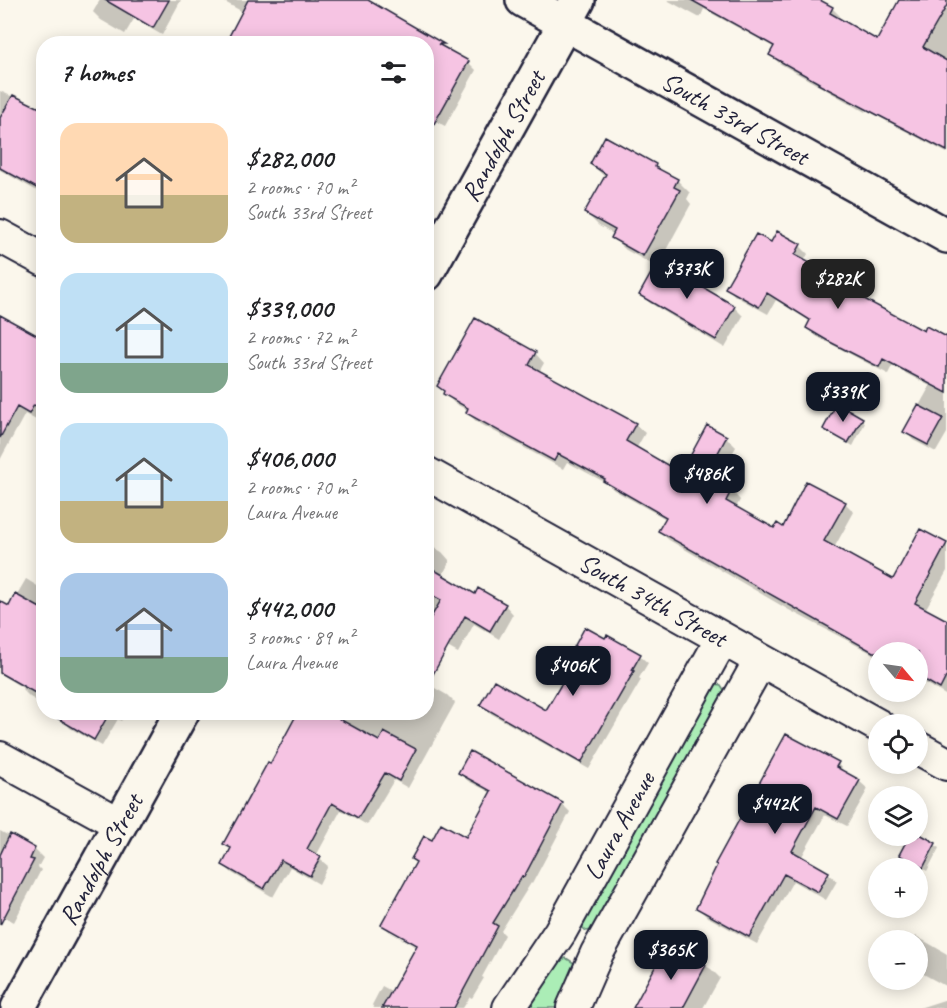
<!DOCTYPE html>
<html lang="en">
<head>
<meta charset="utf-8">
<style>
	:root { --surface:#fff; --page:#f2f2f2; --text:#202124; --muted:#757577; --accent:#111827 }
	body { margin:0; font-family:Caveat,sans-serif; background:var(--page); color:var(--text); height:100vh; display:flex; flex-direction:column; font-size:22px; white-space:nowrap }
	* { box-sizing:border-box; margin:0 }
	p { font-size:20px; color:var(--muted) }
	.icon { flex:none; width:33px; height:33px; fill:none; stroke:currentColor; stroke-width:2; stroke-linecap:round; stroke-linejoin:round }
	.map { position:relative; flex:1; overflow:hidden }
	.drawer { position:absolute; left:36px; top:36px; width:398px; height:684px; display:flex; flex-direction:column; background:var(--surface); border-radius:24px; box-shadow:0 3px 15px #0003 }
	.drawer>* { flex:none }
	.needle { width:39px; rotate:119deg }
	.buttons { position:absolute; left:868px; top:642px; display:grid; gap:12px }
	.buttons a { display:grid; place-items:center; width:60px; height:60px; border-radius:50%; background:var(--surface); box-shadow:0 3px 15px #0003; font-size:30px }
	.price { position:absolute; translate:-50% -51px; padding:0 14px; border-radius:12px; background:var(--accent); color:#fff; font-size:20px; line-height:39px; filter:drop-shadow(0 2px 3px #0008) }
	.price::after { content:''; position:absolute; left:50%; top:36px; width:18px; height:14px; margin-left:-9px; background:inherit; clip-path:polygon(0 0,100% 0,50% 100%) }
	.price.current { background:#222; color:#fff }
	ul { padding:0; list-style:none }
	li { display:flex; align-items:center; gap:18px; height:150px; padding:0 24px }
	li span { display:grid; place-items:center; flex:none; width:168px; height:120px; border-radius:18px; color:#555 }
	li>.icon { margin-inline-start:auto }
	span .icon { width:72px; height:72px; fill:#fffc; stroke-width:1 }
	li b { font-size:26px }
	h2 { display:flex; justify-content:space-between; align-items:center; height:72px; padding:0 24px; font-size:26px }
	.map>svg:first-child { display:block }
</style>
</head>
<body>
<div class="map">
<svg width="947" height="1008" viewBox="0 0 947 1008">
	<rect width="100%" height="100%" fill="#fbf7ec"/>
	<filter id="ink" filterUnits="userSpaceOnUse"><feTurbulence type="fractalNoise" baseFrequency=".0167" numOctaves="2"/><feDisplacementMap in="SourceGraphic" scale="12" xChannelSelector="R" yChannelSelector="G"/><feConvolveMatrix kernelMatrix="1 2 1 2 8 2 1 2 1" color-interpolation-filters="sRGB"/></filter>
	<g filter="url(#ink)">
		<path fill="#abedb6" stroke="#668878" stroke-width="1.5" d="M 715,684 L 721,685 L 726,693 L 594,930 L 586,931 L 580,925 Z
			M 566,958 L 574,963 L 575,967 L 562,1008 L 524,1008 L 560,961 Z"/>
		<path fill="#0003" fill-rule="evenodd" d="M 100,0 L 181,0 L 162,35 L 134,19 L 125,34 L 101,20 L 93,12 Z
			M 221,0 L 365,0 L 468,62 L 476,70 L 445,126 L 426,116 L 426,44 L 243,12 Z
			M 667,0 L 817,0 L 832,8 L 840,16 L 838,20 L 878,42 L 901,0 L 929,0 L 947,10 L 947,153 L 866,110 L 865,112 L 779,63 L 771,55 L 775,48 L 704,9 L 700,18 Z
			M 0,91 L 44,111 L 44,195 L 0,170 Z
			M 591,164 L 655,165 L 662,172 L 677,180 L 690,193 L 687,199 L 691,204 L 659,263 L 734,307 L 743,316 L 725,348 L 650,303 L 641,295 L 657,267 L 626,250 L 613,238 L 615,235 L 599,226 L 586,213 L 606,178 Z
			M 777,233 L 800,246 L 808,254 L 804,261 L 832,277 L 851,283 L 860,291 L 858,295 L 862,299 L 924,333 L 947,339 L 947,433 L 936,452 L 913,440 L 905,431 L 930,386 L 892,366 L 888,374 L 816,336 L 808,328 L 811,322 L 776,300 L 768,314 L 735,296 L 727,287 L 771,244 Z
			M 0,316 L 42,340 L 44,338 L 44,413 L 38,421 L 25,414 L 0,460 Z
			M 535,353 L 544,363 L 539,372 L 635,424 L 645,433 L 636,449 L 681,475 L 708,427 L 727,438 L 736,447 L 716,482 L 731,490 L 740,500 L 736,508 L 775,530 L 783,529 L 845,503 L 854,512 L 834,548 L 893,581 L 920,531 L 947,545 L 947,571 L 925,610 L 947,621 L 947,696 L 918,679 L 918,652 L 879,652 L 879,657 L 789,610 L 669,540 L 659,531 L 666,519 L 614,490 L 608,484 L 567,462 L 563,469 L 477,422 L 467,413 L 469,411 L 454,403 L 439,386 Z
			M 862,419 L 865,423 L 853,446 L 825,429 Z
			M 426,543 L 442,552 L 450,561 L 442,576 L 475,596 L 505,605 L 513,614 L 499,639 L 474,624 L 458,653 L 426,635 Z
			M 26,579 L 44,590 L 44,705 L 30,697 L 22,689 L 23,688 L 0,674 L 0,603 L 9,608 Z
			M 640,656 L 648,663 L 639,678 L 641,680 L 589,769 L 490,713 L 482,705 L 547,713 Z
			M 426,683 L 447,695 L 455,703 L 408,788 L 394,780 L 367,825 L 341,810 L 316,856 L 328,866 L 319,884 L 290,867 L 273,897 L 232,873 L 224,865 L 232,850 L 225,843 L 300,712 L 426,712 Z
			M 57,712 L 126,712 L 121,721 L 118,719 L 102,746 L 70,728 Z
			M 838,764 L 845,773 L 859,781 L 868,789 L 847,826 L 825,815 L 801,858 L 828,873 L 837,881 L 826,900 L 793,881 L 757,944 L 706,916 L 698,908 L 719,865 Z
			M 460,773 L 562,804 L 570,812 L 532,884 L 531,883 L 501,931 L 505,935 L 482,977 L 484,978 L 472,998 L 470,997 L 463,1008 L 374,1008 L 372,1005 L 382,986 L 393,992 L 418,948 L 391,933 L 383,925 L 432,842 L 466,839 L 492,793 L 468,781 ZM 390,928 L 425,947 L 423,950 L 390,932 Z
			M 0,831 L 34,849 L 43,858 L 38,867 L 41,870 L 14,922 L 0,914 Z
			M 918,834 L 939,848 L 927,871 L 901,855 L 911,836 Z
			M 916,936 L 947,954 L 947,987 L 918,971 L 918,940 L 913,940 Z
			M 669,945 L 711,969 L 720,978 L 703,1008 L 635,1008 Z
			M 947,999 L 947,1008 L 919,1008 Z"/>
		<path fill="#f6c4e3" stroke="#22223b" stroke-width="1.5" d="M 105,0 L 169,0 L 153,28 Z
			M 248,0 L 368,0 L 444,44 L 438,44 L 469,61 L 426,138 L 426,44 L 225,44 Z
			M 691,0 L 820,0 L 833,7 L 830,13 L 877,40 L 899,0 L 947,0 L 947,5 L 923,47 L 947,61 L 947,151 L 818,84 L 819,83 L 769,55 L 774,46 Z
			M 13,95 L 44,110 L 44,192 L 0,168 L 0,118 Z
			M 605,136 L 656,164 L 655,167 L 678,179 L 674,187 L 680,190 L 643,256 L 611,238 L 615,230 L 584,213 L 606,174 L 590,164 Z
			M 777,231 L 801,244 L 795,255 L 832,275 L 834,273 L 852,282 L 850,287 L 855,290 L 853,293 L 924,331 L 926,326 L 947,337 L 947,393 L 883,359 L 879,367 L 828,341 L 806,328 L 810,320 L 767,293 L 759,307 L 725,288 L 756,234 L 771,242 Z
			M 658,261 L 735,306 L 716,340 L 639,295 Z
			M 0,315 L 44,339 L 44,411 L 34,405 L 29,414 L 17,407 L 0,438 Z
			M 475,318 L 536,352 L 529,365 L 636,423 L 626,441 L 681,473 L 707,425 L 727,436 L 706,475 L 732,489 L 726,501 L 774,528 L 777,523 L 783,527 L 806,481 L 846,502 L 824,541 L 893,579 L 920,529 L 947,543 L 915,603 L 947,620 L 947,675 L 940,689 L 918,676 L 918,652 L 873,652 L 658,531 L 666,517 L 603,481 L 605,479 L 558,454 L 554,461 L 466,413 L 468,408 L 443,394 L 444,391 L 437,386 Z
			M 837,403 L 863,418 L 848,443 L 823,429 Z
			M 918,405 L 943,418 L 928,445 L 903,432 Z
			M 426,565 L 475,594 L 478,588 L 506,604 L 490,631 L 465,616 L 426,687 L 426,626 L 441,600 L 426,592 Z
			M 15,594 L 44,610 L 44,698 L 0,673 L 0,601 L 9,606 Z
			M 585,627 L 605,638 L 607,635 L 641,654 L 632,670 L 634,671 L 581,763 L 480,705 L 494,680 L 546,710 L 569,671 L 573,661 L 568,658 Z
			M 47,712 L 110,712 L 94,740 Z
			M 298,712 L 327,712 L 379,741 L 384,732 L 416,749 L 399,781 L 385,773 L 358,818 L 332,803 L 307,849 L 321,857 L 310,876 L 281,860 L 264,889 L 222,865 L 231,848 L 223,844 L 268,762 L 270,764 Z
			M 786,734 L 839,762 L 836,767 L 860,780 L 838,819 L 816,807 L 792,851 L 829,872 L 818,892 L 784,874 L 749,937 L 696,908 L 717,865 L 715,864 Z
			M 470,751 L 563,803 L 524,877 L 522,876 L 493,923 L 498,926 L 454,1008 L 382,1008 L 417,945 L 381,925 L 416,862 L 411,859 L 424,836 L 432,840 L 441,823 L 466,837 L 491,791 L 458,773 Z
			M 918,833 L 936,843 L 923,868 L 899,855 L 909,836 L 918,836 Z
			M 10,834 L 35,848 L 30,859 L 34,860 L 0,925 L 0,855 Z
			M 668,943 L 706,965 L 683,1008 L 633,1008 Z"/>
		<g fill="none" stroke-linecap="round" stroke-linejoin="round">
			<g stroke="#22223b" stroke-width="36">
				<g id="minor">
					<path d="M 0,236 L 44,260"/>
					<path id="s1" d="M 426,473 L 879,726"/>
					<path d="M 918,748 L 947,764"/>
					<path d="M 0,758 L 120,824"/>
					<path id="s2" d="M 509,1008 L 560,932 L 722,639"/>
					<path d="M 573,1008 L 597,953 L 760,661"/>
				</g>
			</g>
			<g stroke="#22223b" stroke-width="38">
				<g id="major">
					<path id="s3" d="M 523,0 L 947,236"/>
					<path id="s4" d="M 426,274 L 578,0"/>
					<path id="s5" d="M 18,1008 L 182,712"/>
				</g>
			</g>
			<use href="#minor" stroke="#fbf7ec" stroke-width="32"/>
			<use href="#major" stroke="#fbf7ec" stroke-width="33"/>
		</g>
	</g>
	<g text-anchor="middle" stroke-width="4.5" stroke-linejoin="round" paint-order="stroke">
		<g font-size="26" fill="#22223b" stroke="#fbf7ec">
			<text dy="9" stroke="none"><textPath href="#s3" startOffset="243">South 33rd Street</textPath></text>
			<text dy="9" stroke="none"><textPath href="#s4" startOffset="158">Randolph Street</textPath></text>
			<text dy="9" stroke="none"><textPath href="#s1" startOffset="260">South 34th Street</textPath></text>
			<text dy="9" stroke="none"><textPath href="#s2" startOffset="213">Laura Avenue</textPath></text>
			<text dy="9" stroke="none"><textPath href="#s5" startOffset="170">Randolph Street</textPath></text>
		</g>
	</g>
</svg>
<div class="buttons">
<a><svg class="needle" viewBox="-14 -14 28 28"><path d="M0-13l5 13h-10z" fill="#e53935"/><path d="M0 13l5-13h-10z" fill="#757577"/></svg></a>
<a><svg class="icon" aria-label="locate" viewBox="0 0 24 24"><circle cx="12" cy="12" r="6"/><path d="M12 2v4M12 18v4M2 12h4M18 12h4"/></svg></a>
<a><svg class="icon" aria-label="layers" viewBox="0 0 24 24"><path d="M12 4l9 5-9 5-9-5zM3 14l9 5 9-5"/></svg></a>
<a>+</a>
<a>−</a>
</div>
<b class="price" style="left:687px;top:300px">$373K</b>
<b class="price current" style="left:838px;top:310px">$282K</b>
<b class="price" style="left:843px;top:423px">$339K</b>
<b class="price" style="left:707px;top:505px">$486K</b>
<b class="price" style="left:573px;top:697px">$406K</b>
<b class="price" style="left:775px;top:835px">$442K</b>
<b class="price" style="left:671px;top:981px">$365K</b>
<section class="drawer">
<h2>7 homes<svg class="icon" aria-label="filters" viewBox="0 0 24 24"><path d="M4 7h16M4 17h16"/><circle cx="9" cy="7" r="2"/><circle cx="15" cy="17" r="2"/></svg></h2>
<ul>
<li><span style="background:linear-gradient(#ffd9b3 60%,#c2b280 0)"><svg class="icon" aria-label="home" viewBox="0 0 24 24"><path d="M3 11l9-7 9 7M6 9v11h12V9"/></svg></span><div><b>$282,000</b><p>2 rooms · 70 m²</p><p>South 33rd Street</p></div></li>
<li><span style="background:linear-gradient(#bfe0f5 75%,#7fa58c 0)"><svg class="icon" aria-label="home" viewBox="0 0 24 24"><path d="M3 11l9-7 9 7M6 9v11h12V9"/></svg></span><div><b>$339,000</b><p>2 rooms · 72 m²</p><p>South 33rd Street</p></div></li>
<li><span style="background:linear-gradient(#bfe0f5 65%,#c2b280 0)"><svg class="icon" aria-label="home" viewBox="0 0 24 24"><path d="M3 11l9-7 9 7M6 9v11h12V9"/></svg></span><div><b>$406,000</b><p>2 rooms · 70 m²</p><p>Laura Avenue</p></div></li>
<li><span style="background:linear-gradient(#a9c7e8 70%,#7fa58c 0)"><svg class="icon" aria-label="home" viewBox="0 0 24 24"><path d="M3 11l9-7 9 7M6 9v11h12V9"/></svg></span><div><b>$442,000</b><p>3 rooms · 89 m²</p><p>Laura Avenue</p></div></li>
</ul>
</section>
</div>
</body>
</html>
